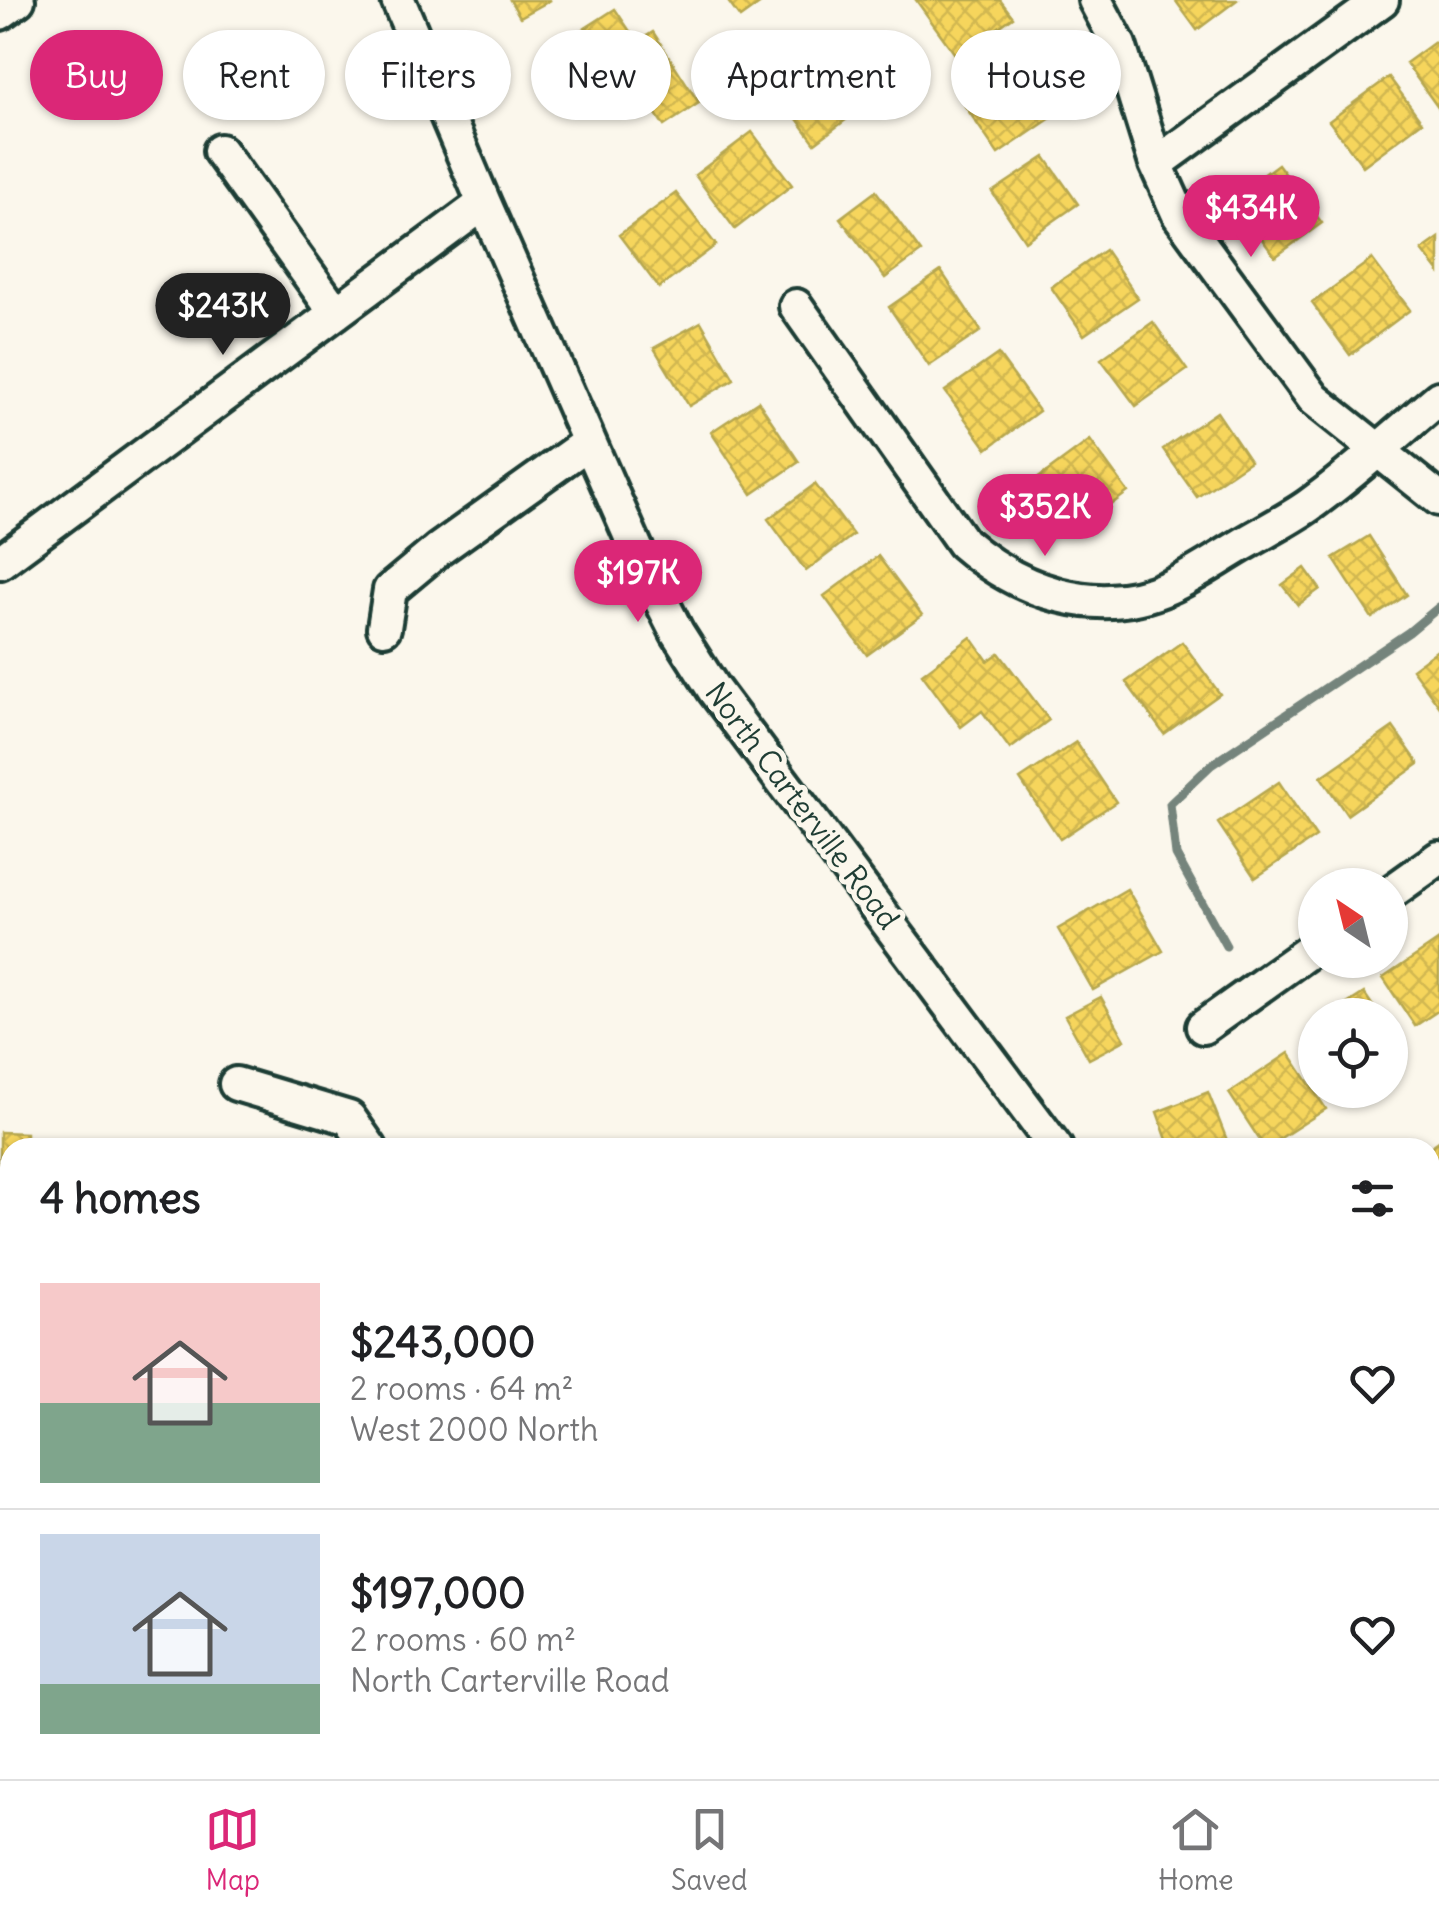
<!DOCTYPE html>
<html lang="en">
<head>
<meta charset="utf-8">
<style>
	:root { --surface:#fff; --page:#f2f2f2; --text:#202124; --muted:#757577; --line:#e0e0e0; --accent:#db2777 }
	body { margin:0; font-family:Delius,sans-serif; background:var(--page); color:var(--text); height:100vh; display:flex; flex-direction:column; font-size:38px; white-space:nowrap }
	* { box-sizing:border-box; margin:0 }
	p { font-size:32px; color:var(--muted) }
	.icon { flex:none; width:55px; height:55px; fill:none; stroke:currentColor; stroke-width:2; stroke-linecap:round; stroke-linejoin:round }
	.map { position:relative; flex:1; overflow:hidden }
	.drawer { position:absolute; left:0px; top:1138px; width:1440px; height:642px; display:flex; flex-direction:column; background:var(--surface); border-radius:30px 30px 0 0; box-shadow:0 2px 8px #0004 }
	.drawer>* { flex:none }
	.guide { position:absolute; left:30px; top:30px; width:1380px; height:90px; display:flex; gap:20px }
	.needle { width:65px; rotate:325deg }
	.tools { position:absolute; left:1298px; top:868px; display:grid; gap:20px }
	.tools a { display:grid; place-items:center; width:110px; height:110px; border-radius:50%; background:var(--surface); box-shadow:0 2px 8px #0004; font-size:50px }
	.price { position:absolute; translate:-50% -85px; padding:0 22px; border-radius:35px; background:var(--accent); color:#fff; font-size:32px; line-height:65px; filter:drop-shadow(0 2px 5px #0008) }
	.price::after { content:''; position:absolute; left:50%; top:60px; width:30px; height:22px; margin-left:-15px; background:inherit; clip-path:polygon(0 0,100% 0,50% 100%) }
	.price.on { background:#222; color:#fff }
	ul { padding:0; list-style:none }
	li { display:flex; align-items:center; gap:30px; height:250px; padding:0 40px }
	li+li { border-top:2px solid var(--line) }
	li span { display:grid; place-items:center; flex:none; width:280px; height:200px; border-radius:0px; color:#555 }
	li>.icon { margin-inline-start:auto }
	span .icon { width:120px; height:120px; fill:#fffc; stroke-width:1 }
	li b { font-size:42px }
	h2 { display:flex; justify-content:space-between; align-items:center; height:120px; padding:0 40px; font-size:42px }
	.pill { padding:0 35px; border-radius:45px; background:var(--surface); box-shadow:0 2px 8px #0004; font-size:35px; line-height:90px }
	.pill.on { background:var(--accent); color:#fff }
	.dock { display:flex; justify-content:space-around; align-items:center; height:140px; border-top:2px solid var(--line); background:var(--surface); font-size:28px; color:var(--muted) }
	.dock a { display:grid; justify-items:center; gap:5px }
	.dock .on { color:var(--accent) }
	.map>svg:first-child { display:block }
</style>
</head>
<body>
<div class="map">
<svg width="1439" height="1779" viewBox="0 0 1439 1779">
	<defs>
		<pattern id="homes-cross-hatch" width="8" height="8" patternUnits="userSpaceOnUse" patternTransform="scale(2.5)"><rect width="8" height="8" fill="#f6d55c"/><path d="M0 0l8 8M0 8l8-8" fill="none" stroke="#d2b851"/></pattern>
		<pattern id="shops-cross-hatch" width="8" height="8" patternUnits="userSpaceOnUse" patternTransform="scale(2.5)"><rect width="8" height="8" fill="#d6604d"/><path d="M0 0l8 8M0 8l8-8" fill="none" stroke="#ad5041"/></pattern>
		<pattern id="public-cross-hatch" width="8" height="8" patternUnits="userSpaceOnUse" patternTransform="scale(2.5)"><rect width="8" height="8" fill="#5aae61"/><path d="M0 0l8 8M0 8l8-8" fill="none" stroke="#4a8f51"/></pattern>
	</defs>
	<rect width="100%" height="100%" fill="#fbf7ec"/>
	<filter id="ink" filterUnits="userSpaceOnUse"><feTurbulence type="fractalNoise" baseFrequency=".01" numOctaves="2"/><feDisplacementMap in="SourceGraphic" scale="20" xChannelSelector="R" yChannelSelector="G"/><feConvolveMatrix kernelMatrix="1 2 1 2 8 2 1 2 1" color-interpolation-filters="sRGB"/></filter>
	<g filter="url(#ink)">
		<path fill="url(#homes-cross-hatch)" stroke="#b6a750" stroke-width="2.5" d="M 510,0 L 551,0 L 520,17 Z
			M 727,0 L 765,0 L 740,18 Z
			M 916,0 L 1000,0 L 1013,17 L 957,57 Z
			M 1175,0 L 1237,0 L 1197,30 Z
			M 615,9 L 637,42 L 653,32 L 699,103 L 664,126 L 618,56 L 606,64 L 584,29 Z
			M 1439,39 L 1439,109 L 1406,63 Z
			M 834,50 L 871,101 L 815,143 L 777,92 Z
			M 1018,70 L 1051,118 L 998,154 L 965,106 Z
			M 1389,77 L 1422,122 L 1363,166 L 1329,121 Z
			M 752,132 L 792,185 L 735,229 L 695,175 Z
			M 1045,157 L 1078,204 L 1025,241 L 992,192 Z
			M 1278,164 L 1322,223 L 1275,257 L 1232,198 Z
			M 876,191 L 921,252 L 885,278 L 840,218 Z
			M 676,193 L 716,245 L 659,288 L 619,235 Z
			M 1439,238 L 1439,272 L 1422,250 Z
			M 1105,250 L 1138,298 L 1084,335 L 1051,287 Z
			M 1372,259 L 1410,310 L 1350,355 L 1312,303 Z
			M 941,271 L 981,331 L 929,366 L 889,307 Z
			M 701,322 L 734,379 L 689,406 L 654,348 Z
			M 1153,322 L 1187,370 L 1136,406 L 1101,359 Z
			M 998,354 L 1039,411 L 987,449 L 945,391 Z
			M 758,401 L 799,462 L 752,494 L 711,432 Z
			M 1217,412 L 1250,461 L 1197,497 L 1163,449 Z
			M 1090,440 L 1128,492 L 1071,534 L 1033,482 Z
			M 815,484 L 853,535 L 806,571 L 768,519 Z
			M 1369,536 L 1407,595 L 1372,618 L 1333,558 Z
			M 878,556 L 922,615 L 867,655 L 824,596 Z
			M 1305,568 L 1320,589 L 1298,605 L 1282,585 Z
			M 971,637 L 988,661 L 999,653 L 1049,720 L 1010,749 L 982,711 L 961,727 L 922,674 Z
			M 1182,642 L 1220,694 L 1164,734 L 1126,682 Z
			M 1439,649 L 1439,706 L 1412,669 Z
			M 1393,727 L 1419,764 L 1347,815 L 1321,777 Z
			M 1076,742 L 1116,802 L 1060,839 L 1020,779 Z
			M 1279,782 L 1316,837 L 1255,878 L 1218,823 Z
			M 1127,889 L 1163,951 L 1093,990 L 1058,929 Z
			M 1439,940 L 1439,1010 L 1415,1026 L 1383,978 Z
			M 1364,993 L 1379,1015 L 1330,1015 Z
			M 1101,997 L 1125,1040 L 1089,1059 L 1065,1016 Z
			M 1289,1053 L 1326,1109 L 1265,1148 L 1229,1093 Z
			M 1208,1092 L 1230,1148 L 1170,1148 L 1157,1112 Z
			M 0,1132 L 26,1133 L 26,1148 L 10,1148 L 10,1178 L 0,1178 Z
			M 1439,1141 L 1439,1195 L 1430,1201 L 1429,1148 Z
			M 0,1376 L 10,1391 L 10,1470 L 0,1455 Z
			M 1435,1565 L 1439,1571 L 1439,1630 L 1435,1625 L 1430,1629 L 1430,1569 Z
			M 1430,1737 L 1439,1749 L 1439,1779 L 1401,1779 L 1394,1770 L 1430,1770 Z
			M 1019,1770 L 1095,1770 L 1064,1779 L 1021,1779 Z"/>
		<path fill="url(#shops-cross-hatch)" stroke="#9f5646" stroke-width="2.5" d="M 10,1658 L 10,1748 L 0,1755 L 0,1665 Z"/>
		<path fill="url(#public-cross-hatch)" stroke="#488c54" stroke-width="2.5" d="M 452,1770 L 574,1770 L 581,1779 L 491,1779 L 486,1772 L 476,1779 L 459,1779 Z"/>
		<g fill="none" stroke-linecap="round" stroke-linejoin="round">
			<path stroke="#74847b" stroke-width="9" d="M 1226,946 L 1176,855 L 1170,804 L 1211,765 L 1409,632 L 1439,607"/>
			<g stroke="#1f3d34" stroke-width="40">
				<path id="minor" d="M 398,0 L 484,203 L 646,571 L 677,632 L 714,690 L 1056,1148
					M 1095,0 L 1119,45 L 1156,164 L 1179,215 L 1314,399 L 1439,499
					M 0,13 L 18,0
					M 220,151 L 336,313
					M 1156,164 L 1382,0
					M 796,306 L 963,543 C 1019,591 1096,620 1169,587 C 1194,576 1218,559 1242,545 C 1264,532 1288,520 1308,506 C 1354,473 1396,434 1439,398
					M 0,562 L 484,203
					M 384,628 L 390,590 L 438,550 L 589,442
					M 1390,893 L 1439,858
					M 1203,1027 L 1315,947
					M 236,1084 L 349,1118 L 370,1148
					M 0,1309 L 10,1318
					M 1430,1495 L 1439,1489
					M 291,1770 L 298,1779
					M 1283,1770 L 1288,1779
					M 218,1779 L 229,1770
					M 694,1779 L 697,1770
					M 1155,1779 L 1176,1770"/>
			</g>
			<use href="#minor" stroke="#fbf7ec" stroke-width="32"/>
		</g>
	</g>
	<g text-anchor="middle" stroke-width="10" stroke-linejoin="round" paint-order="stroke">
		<g font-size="30" fill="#1f3d34" stroke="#fbf7ec">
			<text transform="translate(802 806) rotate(53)" y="10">North Carterville Road</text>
		</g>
	</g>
</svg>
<div class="tools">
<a><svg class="needle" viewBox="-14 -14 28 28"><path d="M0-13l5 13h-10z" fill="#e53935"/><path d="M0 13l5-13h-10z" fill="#757577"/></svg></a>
<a><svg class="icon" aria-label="locate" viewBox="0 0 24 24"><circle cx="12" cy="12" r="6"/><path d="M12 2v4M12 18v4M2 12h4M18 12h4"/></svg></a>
</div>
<b class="price" style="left:1251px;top:260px">$434K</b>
<b class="price on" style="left:223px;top:358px">$243K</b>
<b class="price" style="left:1045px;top:559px">$352K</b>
<b class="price" style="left:638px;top:625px">$197K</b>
<div class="guide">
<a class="pill on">Buy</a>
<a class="pill">Rent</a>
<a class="pill">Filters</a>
<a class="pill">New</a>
<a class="pill">Apartment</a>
<a class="pill">House</a>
</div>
<section class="drawer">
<h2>4 homes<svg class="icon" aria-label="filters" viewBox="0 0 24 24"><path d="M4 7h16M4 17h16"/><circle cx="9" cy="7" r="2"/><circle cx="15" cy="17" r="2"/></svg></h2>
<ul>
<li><span style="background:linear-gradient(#f6c9c9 60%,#7fa58c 0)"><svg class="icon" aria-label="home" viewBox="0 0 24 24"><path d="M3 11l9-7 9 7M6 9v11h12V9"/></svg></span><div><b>$243,000</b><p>2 rooms · 64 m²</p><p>West 2000 North</p></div><svg class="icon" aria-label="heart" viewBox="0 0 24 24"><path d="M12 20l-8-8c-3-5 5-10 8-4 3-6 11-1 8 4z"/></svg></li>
<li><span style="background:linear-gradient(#c9d6e8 75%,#7fa58c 0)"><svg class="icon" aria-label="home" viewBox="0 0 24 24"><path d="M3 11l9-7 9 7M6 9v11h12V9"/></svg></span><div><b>$197,000</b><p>2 rooms · 60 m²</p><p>North Carterville Road</p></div><svg class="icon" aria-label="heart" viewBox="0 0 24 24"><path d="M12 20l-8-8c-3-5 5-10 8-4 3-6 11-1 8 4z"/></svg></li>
</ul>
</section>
</div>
<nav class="dock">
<a class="on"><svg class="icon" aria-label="map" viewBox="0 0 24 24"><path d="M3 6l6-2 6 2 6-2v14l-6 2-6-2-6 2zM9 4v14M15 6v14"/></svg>Map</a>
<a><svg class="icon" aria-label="saved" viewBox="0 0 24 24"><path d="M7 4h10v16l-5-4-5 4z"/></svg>Saved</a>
<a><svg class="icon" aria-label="home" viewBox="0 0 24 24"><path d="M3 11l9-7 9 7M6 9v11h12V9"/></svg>Home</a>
</nav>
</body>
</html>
